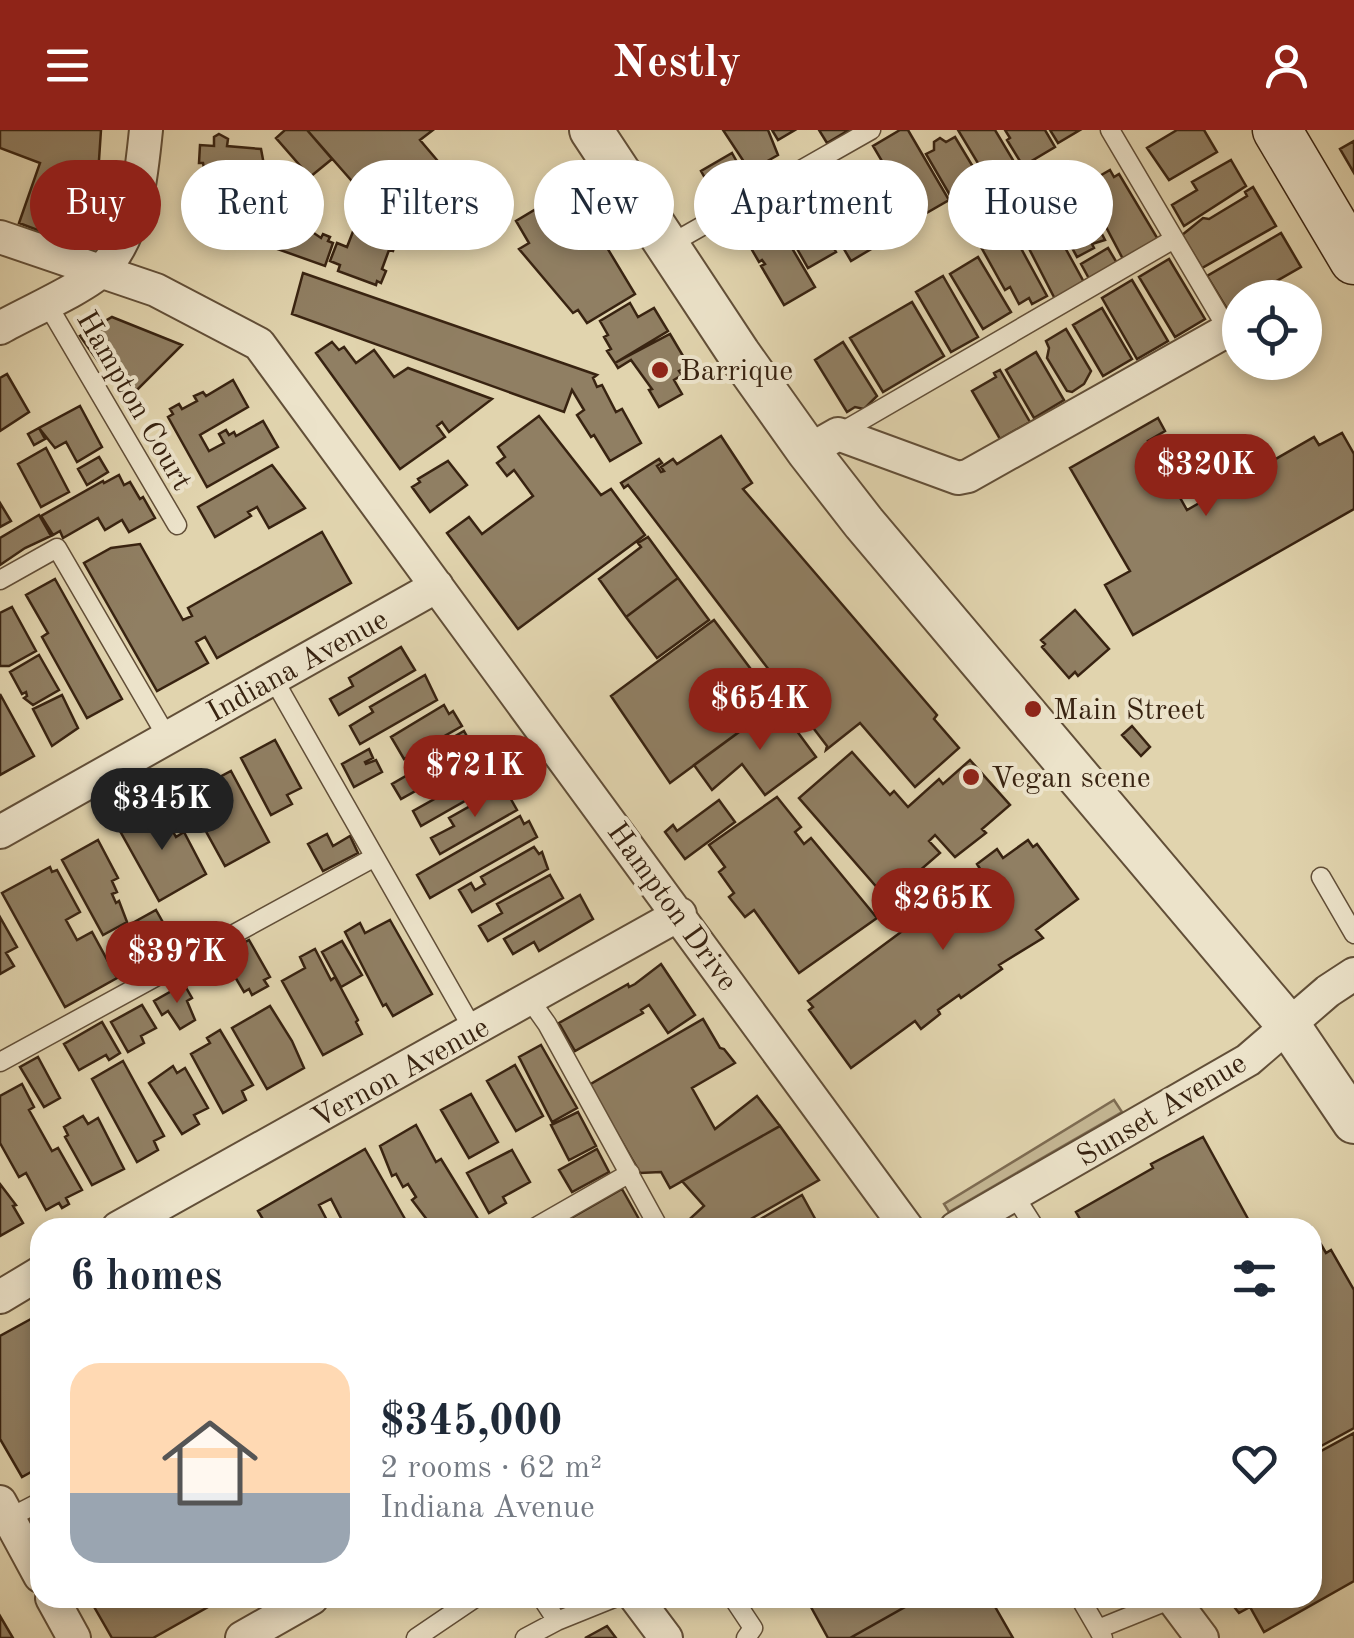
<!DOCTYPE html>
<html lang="en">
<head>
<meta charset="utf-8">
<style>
	:root { --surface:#fff; --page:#f2f2f3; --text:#1f2937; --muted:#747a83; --accent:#8f2418 }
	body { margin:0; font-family:"Old Standard TT",serif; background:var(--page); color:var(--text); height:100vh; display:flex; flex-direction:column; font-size:38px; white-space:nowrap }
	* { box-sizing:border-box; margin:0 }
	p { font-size:32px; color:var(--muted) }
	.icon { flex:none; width:55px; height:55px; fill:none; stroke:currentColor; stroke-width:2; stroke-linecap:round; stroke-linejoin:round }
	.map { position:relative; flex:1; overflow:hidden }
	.panel { position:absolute; left:30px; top:1088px; width:1292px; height:390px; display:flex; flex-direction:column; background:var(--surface); border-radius:30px; box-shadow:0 5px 15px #0003 }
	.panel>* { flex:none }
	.guide { position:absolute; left:30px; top:30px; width:1295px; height:90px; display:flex; gap:20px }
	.tools { position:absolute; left:1222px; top:150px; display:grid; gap:20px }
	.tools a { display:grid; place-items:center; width:100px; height:100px; border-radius:50%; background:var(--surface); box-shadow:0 5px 15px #0003; font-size:50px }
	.price { position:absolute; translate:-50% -85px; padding:0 22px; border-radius:35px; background:var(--accent); color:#fff; font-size:32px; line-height:65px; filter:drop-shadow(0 2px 5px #0008) }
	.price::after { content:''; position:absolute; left:50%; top:60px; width:30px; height:22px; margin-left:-15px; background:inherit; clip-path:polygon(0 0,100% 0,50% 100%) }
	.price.current { background:#222; color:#fff }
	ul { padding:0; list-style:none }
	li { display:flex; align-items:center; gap:30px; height:250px; padding:0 40px }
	li span { display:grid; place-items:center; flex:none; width:280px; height:200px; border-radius:30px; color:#555 }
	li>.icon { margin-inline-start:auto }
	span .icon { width:120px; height:120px; fill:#fffc; stroke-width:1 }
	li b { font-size:42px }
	h2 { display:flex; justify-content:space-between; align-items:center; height:120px; padding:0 40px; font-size:42px }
	.chip { padding:0 35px; border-radius:45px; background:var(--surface); box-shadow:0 5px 15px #0003; font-size:35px; line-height:90px }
	.chip.current { background:var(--accent); color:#fff }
	header { display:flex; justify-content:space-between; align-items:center; height:130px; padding:0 40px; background:var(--accent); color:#fff; font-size:45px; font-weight:700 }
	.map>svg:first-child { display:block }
</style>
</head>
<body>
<header><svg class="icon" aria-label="menu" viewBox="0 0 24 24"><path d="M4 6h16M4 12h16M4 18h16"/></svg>Nestly<svg class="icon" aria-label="person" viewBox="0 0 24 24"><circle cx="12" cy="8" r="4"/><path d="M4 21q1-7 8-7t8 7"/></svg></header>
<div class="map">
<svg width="1354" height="1508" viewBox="0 0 1354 1508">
	<rect width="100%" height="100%" fill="#e1d4ae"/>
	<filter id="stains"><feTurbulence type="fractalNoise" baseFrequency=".002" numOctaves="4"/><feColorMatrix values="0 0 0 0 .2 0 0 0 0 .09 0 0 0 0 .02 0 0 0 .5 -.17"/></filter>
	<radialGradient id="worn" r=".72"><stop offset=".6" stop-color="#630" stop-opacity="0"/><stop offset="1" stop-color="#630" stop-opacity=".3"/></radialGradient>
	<path fill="#c4b693" stroke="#7e6c52" stroke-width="2.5" d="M 1114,970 L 1122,982 L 949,1082 L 944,1074 Z"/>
	<path fill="#907f63" stroke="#382311" stroke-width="2.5" d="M 0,0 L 101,0 L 97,60 L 65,99 L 48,104 L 19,93 L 40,33 L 0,18 Z
		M 285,0 L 307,0 L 332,29 L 310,47 L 276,8 Z
		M 307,0 L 433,0 L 420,10 L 442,36 L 438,41 L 441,45 L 379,82 Z
		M 723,0 L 768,0 L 778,25 L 750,41 Z
		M 772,0 L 795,0 L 778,10 Z
		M 819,0 L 849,0 L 827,13 Z
		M 900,0 L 908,0 L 949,70 L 916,89 L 873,16 Z
		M 958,0 L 995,0 L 1013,30 L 1005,35 L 1009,42 L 996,49 L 992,41 L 985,45 Z
		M 1005,0 L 1045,0 L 1055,17 L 1023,36 L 1007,10 L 1010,8 Z
		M 1050,0 L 1080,0 L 1058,13 Z
		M 1177,0 L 1204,0 L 1217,22 L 1169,50 L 1147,18 Z
		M 219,4 L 228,9 L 227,16 L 261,19 L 264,35 L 218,33 L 215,43 L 205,43 L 203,33 L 199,33 L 200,15 L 214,16 L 214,7 Z
		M 955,7 L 981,50 L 951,67 L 926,24 L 934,20 L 934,12 L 940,8 L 946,12 Z
		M 1354,11 L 1354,43 L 1340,19 Z
		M 732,23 L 752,59 L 721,76 L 701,41 Z
		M 1231,30 L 1246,56 L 1184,96 L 1172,75 L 1197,60 L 1192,52 Z
		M 1110,40 L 1114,47 L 1119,44 L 1159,111 L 1124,131 L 1087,61 L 1094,57 L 1091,51 Z
		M 886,49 L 916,97 L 885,115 L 858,66 L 874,53 L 875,56 Z
		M 843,56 L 878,115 L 851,131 L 814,68 L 830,59 L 832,63 Z
		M 1253,57 L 1276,96 L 1202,138 L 1182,105 L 1203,88 L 1209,89 L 1247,66 L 1245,62 Z
		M 571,58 L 635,164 L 587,193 L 578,180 L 573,183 L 519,119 L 529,113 L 516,91 Z
		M 1083,67 L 1105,110 L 1092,114 L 1094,118 L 1077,127 L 1053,83 Z
		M 366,68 L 395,103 L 393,109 L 396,111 L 393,121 L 389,120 L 382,139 L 386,141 L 381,153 L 377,151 L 376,155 L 338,141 L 340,135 L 330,131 L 337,113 L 347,117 Z
		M 807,71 L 836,122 L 808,138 L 779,87 Z
		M 767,76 L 815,157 L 784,175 L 761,136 L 765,134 L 762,130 L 759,132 L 737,94 Z
		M 1045,81 L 1085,154 L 1056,171 L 1022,105 L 1034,97 L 1030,89 Z
		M 248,82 L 283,94 L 281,100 L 300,106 L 308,99 L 321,108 L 323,104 L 330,107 L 328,111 L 333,113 L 325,136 L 244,107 L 245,103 L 241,101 Z
		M 1011,100 L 1047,166 L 1032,174 L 1029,168 L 1019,174 L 1010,157 L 1005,160 L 981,117 Z
		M 1281,103 L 1301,137 L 1247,168 L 1240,168 L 1240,172 L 1227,179 L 1207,146 Z
		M 1108,118 L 1120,138 L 1092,154 L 1081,134 Z
		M 978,127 L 1011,182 L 983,199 L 950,144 Z
		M 1169,129 L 1205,189 L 1175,207 L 1139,147 Z
		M 303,143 L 597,245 L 593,248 L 597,257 L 602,255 L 616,282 L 622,279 L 641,313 L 610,331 L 594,305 L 591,307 L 577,285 L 584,280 L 572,260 L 564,282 L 292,184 Z
		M 943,146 L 978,207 L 951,222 L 916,162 Z
		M 1132,150 L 1168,211 L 1137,229 L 1102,168 Z
		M 912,172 L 944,226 L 883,262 L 850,208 Z
		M 630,173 L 638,187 L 654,178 L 668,201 L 615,233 L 607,221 L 611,219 L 604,207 L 608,205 L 600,191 Z
		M 1102,178 L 1132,229 L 1103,246 L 1073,195 Z
		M 112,187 L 182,215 L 135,262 L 110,248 L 80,206 Z
		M 1066,199 L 1091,241 L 1084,254 L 1072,262 L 1067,261 L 1047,228 L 1049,218 L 1046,211 Z
		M 670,204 L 689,236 L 679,241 L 682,245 L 674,250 L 682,264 L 659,277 L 649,260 L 652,259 L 631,230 L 618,238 L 615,233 Z
		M 332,212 L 339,220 L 344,217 L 356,233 L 374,220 L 394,247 L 408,238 L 492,269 L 449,302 L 442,292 L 437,296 L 445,307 L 400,339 L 316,223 Z
		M 843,212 L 877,266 L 864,279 L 855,277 L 847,282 L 815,230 Z
		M 1036,222 L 1064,270 L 1034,288 L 1006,240 Z
		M 1000,240 L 1030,292 L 1000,309 L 972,261 L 996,247 L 994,243 Z
		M 7,244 L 29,282 L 0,301 L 0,248 Z
		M 233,250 L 248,277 L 200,305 L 209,321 L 224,313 L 219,304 L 226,300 L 229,305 L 234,302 L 236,306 L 263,291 L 278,317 L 207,357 L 168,287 L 173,284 L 170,279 L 179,274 L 182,279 L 197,271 L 194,266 L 203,262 L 206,266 Z
		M 80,276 L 102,317 L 77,332 L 66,312 L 55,318 L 39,298 Z
		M 539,286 L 601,365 L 611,359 L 645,405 L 518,499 L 447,403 L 469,387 L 482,404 L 533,366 L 514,340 L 507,346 L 497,333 L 505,327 L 498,317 Z
		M 1158,288 L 1165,301 L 1148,311 L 1187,380 L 1314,307 L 1319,315 L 1342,303 L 1354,324 L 1354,379 L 1133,505 L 1105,455 L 1130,441 L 1070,338 Z
		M 39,298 L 45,309 L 34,315 L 28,304 Z
		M 721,306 L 752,353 L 743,359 L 937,585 L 934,589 L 959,618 L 915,657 L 860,593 L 826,620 L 827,616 L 628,355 L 624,358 L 621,353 L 659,329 L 662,333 L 657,336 L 661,342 L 664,341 L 661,337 L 673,329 L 677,334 Z
		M 46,318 L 69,362 L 41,377 L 18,334 Z
		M 99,327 L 108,342 L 87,355 L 78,339 Z
		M 448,331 L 467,355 L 430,382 L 412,357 L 420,352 L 418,349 Z
		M 272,335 L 305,378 L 269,398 L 257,377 L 248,382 L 251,386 L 215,407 L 198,377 Z
		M 119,345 L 124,355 L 130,352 L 140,369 L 143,367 L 155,388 L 129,402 L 122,390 L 105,400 L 98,388 L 63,408 L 60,401 L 53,405 L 41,386 L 103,351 L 104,353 Z
		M 0,373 L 11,391 L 0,397 Z
		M 39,385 L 51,406 L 25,418 L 0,435 L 0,408 Z
		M 322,402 L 351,453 L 217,528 L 205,507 L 196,512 L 208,533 L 157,561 L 84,433 L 111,418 L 140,414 L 183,490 L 192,486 L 188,478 Z
		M 648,407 L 678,448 L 626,487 L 599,449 L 641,417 L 638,413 Z
		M 678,448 L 709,490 L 657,528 L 626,487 Z
		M 55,449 L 122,569 L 87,588 L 42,507 L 48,503 L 26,465 Z
		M 12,477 L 36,521 L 9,536 L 0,536 L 0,483 Z
		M 1075,480 L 1109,519 L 1078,546 L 1075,542 L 1069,548 L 1042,517 L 1045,514 L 1041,510 Z
		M 714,490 L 777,574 L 670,653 L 611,566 Z
		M 401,517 L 415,540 L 339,585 L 330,569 L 353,556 L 349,548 Z
		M 39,525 L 59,560 L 33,575 L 24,568 L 27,566 L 26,562 L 22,564 L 10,542 Z
		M 425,545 L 437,570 L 360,614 L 350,596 L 373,582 L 370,577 Z
		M 0,564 L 34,626 L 0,645 Z
		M 62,565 L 78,598 L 52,616 L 33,579 Z
		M 777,574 L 816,627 L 765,665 L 742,634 L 712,660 L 694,635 Z
		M 444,575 L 449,584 L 453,581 L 462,596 L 404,629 L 391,607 Z
		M 1132,596 L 1150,617 L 1141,626 L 1122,605 Z
		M 464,601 L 478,626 L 401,669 L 392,654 L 416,640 L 411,632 Z
		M 275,610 L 301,658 L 287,665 L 292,674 L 271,685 L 241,628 Z
		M 369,619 L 373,628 L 365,632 L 366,634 L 376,630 L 382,642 L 354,657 L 342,634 Z
		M 852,622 L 890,665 L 894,661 L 908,677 L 939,649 L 943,654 L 970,630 L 1010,675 L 982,699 L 986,703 L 955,727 L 935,705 L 929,711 L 940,723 L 887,769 L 799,668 Z
		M 482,630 L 498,652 L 421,696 L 413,681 L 436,668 L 430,659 Z
		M 231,641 L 269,712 L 225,736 L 186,665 Z
		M 504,657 L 517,680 L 440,724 L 431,708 L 454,696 L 449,688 Z
		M 777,667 L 801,697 L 795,702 L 804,714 L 811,708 L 877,788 L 799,843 L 754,780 L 745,787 L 729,767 L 734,763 L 719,742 L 725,737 L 709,715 Z
		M 719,670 L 735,692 L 685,729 L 665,702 L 673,695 L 677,701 Z
		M 152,675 L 155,681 L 160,678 L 176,707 L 184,702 L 206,744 L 159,771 L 120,701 L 139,690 L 136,684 Z
		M 520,686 L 524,694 L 529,691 L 537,707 L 430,768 L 417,745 Z
		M 327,704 L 333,716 L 350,706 L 358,723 L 323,741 L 308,714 Z
		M 98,710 L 118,748 L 112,751 L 117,762 L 112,764 L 116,773 L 119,771 L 127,792 L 103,805 L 62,730 Z
		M 1028,710 L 1033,717 L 1037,714 L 1078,769 L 1036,800 L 1043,808 L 999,835 L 1002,839 L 961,868 L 959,865 L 938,880 L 940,884 L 921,899 L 915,891 L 851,938 L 809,880 L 813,877 L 808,871 L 982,742 L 977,734 L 997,719 L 1003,728 Z
		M 534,717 L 539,724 L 542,722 L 548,739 L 472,782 L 459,760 L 471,753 L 475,760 L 485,754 L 481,747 Z
		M 50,737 L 52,742 L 57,740 L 80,782 L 66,790 L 77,810 L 92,802 L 117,848 L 65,877 L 2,763 Z
		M 550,745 L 563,768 L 488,811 L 479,796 L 502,783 L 497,774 Z
		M 580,765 L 593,789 L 539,821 L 534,812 L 513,824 L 504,809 Z
		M 156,780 L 178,819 L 161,828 L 155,817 L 145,823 L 129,795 Z
		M 0,787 L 17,817 L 6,823 L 14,836 L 0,844 Z
		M 390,790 L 432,864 L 393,886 L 386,874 L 383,876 L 345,802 L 360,793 L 365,803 Z
		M 130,809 L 146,838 L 125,850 L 108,820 Z
		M 249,810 L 270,847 L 264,850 L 268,856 L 252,865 L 249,859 L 244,862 L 222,825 Z
		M 342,811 L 362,845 L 341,857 L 322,822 Z
		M 315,819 L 331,850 L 335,847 L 358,890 L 356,892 L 362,904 L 323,925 L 282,851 L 305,838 L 300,827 Z
		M 661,834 L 695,885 L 668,903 L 649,875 L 641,880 L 643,883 L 575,921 L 559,893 L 628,854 L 629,857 L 635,854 Z
		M 184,854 L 192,868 L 187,871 L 195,890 L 180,899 L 168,881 L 162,885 L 154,871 Z
		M 142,875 L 156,898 L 141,906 L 144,913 L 128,922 L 111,892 Z
		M 270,876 L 292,911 L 304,938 L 267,959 L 232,898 Z
		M 703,889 L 720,918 L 724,919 L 735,933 L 692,958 L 715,999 L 757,966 L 780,996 L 670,1058 L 661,1042 L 640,1043 L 589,955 Z
		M 102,892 L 120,923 L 109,930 L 106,925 L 79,940 L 64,914 Z
		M 220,900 L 253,955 L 242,961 L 246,970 L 223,983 L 191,924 L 210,913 L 207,908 Z
		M 541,915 L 577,978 L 552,992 L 519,927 Z
		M 38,927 L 60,968 L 44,977 L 20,937 Z
		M 123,931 L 164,1006 L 154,1011 L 158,1020 L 137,1032 L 92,949 Z
		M 515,935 L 543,986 L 516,1001 L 487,951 Z
		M 173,936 L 177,943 L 185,938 L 208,978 L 194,985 L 199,994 L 182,1004 L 149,953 Z
		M 22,954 L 34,977 L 29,980 L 52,1021 L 58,1018 L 82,1060 L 66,1068 L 69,1074 L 62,1078 L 59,1073 L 46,1080 L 26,1043 L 19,1047 L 0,1013 L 0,966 Z
		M 471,964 L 498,1012 L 469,1028 L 441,980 Z
		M 578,982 L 596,1016 L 569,1030 L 551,995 Z
		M 83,986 L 88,994 L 98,988 L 124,1039 L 92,1055 L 65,1007 L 68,1005 L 64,997 Z
		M 416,995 L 436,1032 L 441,1029 L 483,1097 L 426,1098 L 431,1095 L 412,1070 L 416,1067 L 408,1054 L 403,1057 L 396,1044 L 392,1046 L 380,1016 Z
		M 780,996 L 819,1050 L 735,1098 L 680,1098 L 704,1076 L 682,1051 Z
		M 1203,1007 L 1253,1098 L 1085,1098 L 1076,1082 L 1153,1038 L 1151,1034 Z
		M 365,1019 L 409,1096 L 346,1098 L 331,1069 L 319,1075 L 331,1098 L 268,1098 L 258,1081 Z
		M 597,1019 L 609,1042 L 572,1062 L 559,1040 Z
		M 512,1020 L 530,1052 L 503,1067 L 506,1073 L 489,1083 L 467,1043 Z
		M 0,1054 L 16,1075 L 13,1076 L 23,1093 L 0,1106 Z
		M 622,1059 L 644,1098 L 570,1098 L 566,1091 Z
		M 802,1065 L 818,1094 L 812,1098 L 745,1098 Z
		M 1312,1099 L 1326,1123 L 1331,1120 L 1354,1160 L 1354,1298 L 1312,1321 Z
		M 40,1184 L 40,1337 L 22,1347 L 0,1309 L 0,1206 Z
		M 1354,1303 L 1354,1451 L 1264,1502 L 1250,1477 L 1239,1483 L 1227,1468 L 1312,1468 L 1312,1326 Z
		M 89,1468 L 224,1468 L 153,1508 L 112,1508 Z
		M 806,1468 L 921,1468 L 850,1508 L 828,1508 Z
		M 921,1468 L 990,1468 L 1013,1508 L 850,1508 Z
		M 0,1486 L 13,1508 L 0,1508 Z
		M 607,1496 L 616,1508 L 585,1508 Z"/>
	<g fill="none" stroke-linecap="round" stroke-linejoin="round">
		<g stroke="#624f38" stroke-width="21">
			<path id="service" d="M 1110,0 L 1228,200
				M 667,116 L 871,0
				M 46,172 L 177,395
				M 838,304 L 1174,109
				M 0,450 L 57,418 L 167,607
				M 274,550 L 474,901
				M 1321,747 L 1354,804
				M 530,870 L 547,894 L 659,1098
				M 0,932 L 373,728
				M 1014,1065 L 1035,1098
				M 534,1098 L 630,1043
				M 9,1388 L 40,1372
				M 542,1468 L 557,1491
				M 733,1468 L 753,1498 L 746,1508
				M 1080,1468 L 1098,1499
				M 416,1508 L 475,1468
				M 525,1508 L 557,1491 L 614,1468
				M 1103,1508 L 1098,1499 L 1172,1469"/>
		</g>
		<g stroke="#624f38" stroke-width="36">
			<path id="minor" d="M 0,107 L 156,160 L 259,214 L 907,1098
				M 0,198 C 24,184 86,157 102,140 C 137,105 141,46 146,0
				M 808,321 L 838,304 L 958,348 L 968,346 L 1228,200
				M 0,702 L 437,456
				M 118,1098 L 680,784
				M 956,1098 L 1248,930 L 1328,861 L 1354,844
				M 0,1167 L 40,1143
				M 0,1372 L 40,1446
				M 52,1468 L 74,1508
				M 636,1468 L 666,1508
				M 1172,1468 L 1202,1508
				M 242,1508 L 312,1468"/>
		</g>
		<g stroke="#624f38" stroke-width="46">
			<path id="tertiary" d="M 591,0 L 739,224 L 808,321 L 864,393 L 1289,896 L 1354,992"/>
		</g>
		<g stroke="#382311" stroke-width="51">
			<path id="secondary" d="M 1277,0 L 1354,130"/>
		</g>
		<use href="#service" stroke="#ece3ca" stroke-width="18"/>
		<use href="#minor" stroke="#ece3ca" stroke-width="32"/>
		<use href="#tertiary" stroke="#ece3ca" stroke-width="42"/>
		<use href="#secondary" stroke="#ece3ca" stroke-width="48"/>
	</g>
	<g fill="#8f2418" stroke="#ece3ca" stroke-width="4">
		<circle cx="660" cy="240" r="10"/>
		<circle cx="1033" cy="579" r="10"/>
		<circle cx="971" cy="647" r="10"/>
	</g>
	<g text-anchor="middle" stroke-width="8" stroke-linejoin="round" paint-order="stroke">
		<g font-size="30" fill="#382311" stroke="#ece3ca" text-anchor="start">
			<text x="680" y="250">Barrique</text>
			<text x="1053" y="589">Main Street</text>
			<text x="991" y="657">Vegan scene</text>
		</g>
		<g font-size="30" fill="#382311" stroke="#ece3ca">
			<text transform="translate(135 270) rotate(60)" y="10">Hampton Court</text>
			<text transform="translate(297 535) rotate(-29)" y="10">Indiana Avenue</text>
			<text transform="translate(673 776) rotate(54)" y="10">Hampton Drive</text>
			<text transform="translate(400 942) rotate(-29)" y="10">Vernon Avenue</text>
			<text transform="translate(1161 979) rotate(-31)" y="10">Sunset Avenue</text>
		</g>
	</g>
	<rect width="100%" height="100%" filter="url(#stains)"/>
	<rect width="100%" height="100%" fill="url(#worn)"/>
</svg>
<div class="tools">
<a><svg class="icon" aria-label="locate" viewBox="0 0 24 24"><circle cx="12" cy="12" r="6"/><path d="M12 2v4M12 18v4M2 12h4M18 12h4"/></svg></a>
</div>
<b class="price" style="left:1206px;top:389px">$320K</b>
<b class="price" style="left:760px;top:623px">$654K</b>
<b class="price" style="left:475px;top:690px">$721K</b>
<b class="price current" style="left:162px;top:723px">$345K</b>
<b class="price" style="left:943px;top:823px">$265K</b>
<b class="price" style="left:177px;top:876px">$397K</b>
<div class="guide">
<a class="chip current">Buy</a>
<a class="chip">Rent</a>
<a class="chip">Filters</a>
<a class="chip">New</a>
<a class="chip">Apartment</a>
<a class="chip">House</a>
</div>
<section class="panel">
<h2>6 homes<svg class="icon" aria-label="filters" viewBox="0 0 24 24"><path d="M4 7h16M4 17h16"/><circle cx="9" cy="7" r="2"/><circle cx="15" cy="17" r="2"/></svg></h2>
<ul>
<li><span style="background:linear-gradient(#ffd9b3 65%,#9aa5b1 0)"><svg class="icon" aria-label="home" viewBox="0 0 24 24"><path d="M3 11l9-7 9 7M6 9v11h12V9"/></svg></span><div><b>$345,000</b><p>2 rooms · 62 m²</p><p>Indiana Avenue</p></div><svg class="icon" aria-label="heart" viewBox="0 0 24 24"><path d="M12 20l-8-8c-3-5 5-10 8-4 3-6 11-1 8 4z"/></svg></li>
</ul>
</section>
</div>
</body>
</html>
